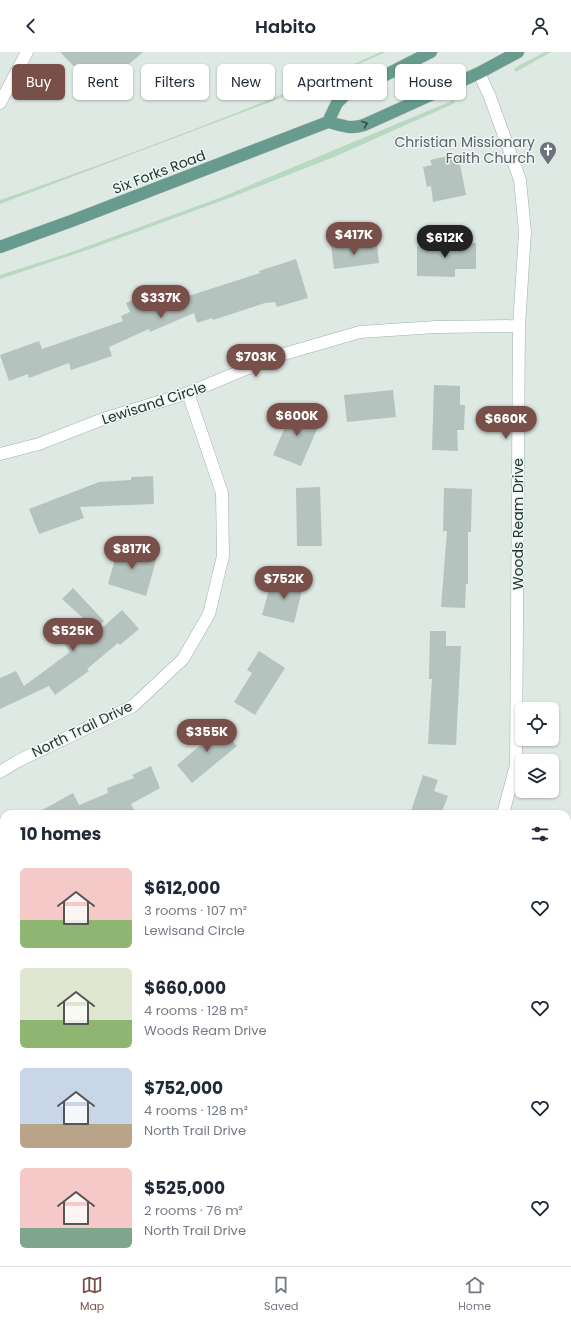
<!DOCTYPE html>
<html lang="en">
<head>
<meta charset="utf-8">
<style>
	:root { --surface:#fff; --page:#f2f2f3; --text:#1f2937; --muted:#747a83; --line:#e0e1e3; --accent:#795049 }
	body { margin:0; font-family:Poppins,sans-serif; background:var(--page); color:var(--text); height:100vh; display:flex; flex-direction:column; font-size:15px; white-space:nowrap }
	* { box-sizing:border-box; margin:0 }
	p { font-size:13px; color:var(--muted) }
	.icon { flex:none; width:22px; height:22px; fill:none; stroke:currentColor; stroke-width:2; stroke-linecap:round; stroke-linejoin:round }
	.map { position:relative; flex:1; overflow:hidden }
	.side { position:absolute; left:0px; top:758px; width:571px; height:456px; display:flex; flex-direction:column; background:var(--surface); border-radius:12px 12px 0 0; box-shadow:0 1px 3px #0004 }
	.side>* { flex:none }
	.banner { position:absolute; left:12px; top:12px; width:547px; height:36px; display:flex; gap:8px }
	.tools { position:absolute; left:515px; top:650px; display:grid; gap:8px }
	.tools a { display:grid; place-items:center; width:44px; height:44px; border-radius:6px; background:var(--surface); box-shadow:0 1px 3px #0004; font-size:20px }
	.price { position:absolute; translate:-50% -34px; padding:0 9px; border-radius:14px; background:var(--accent); color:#fff; font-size:13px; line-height:26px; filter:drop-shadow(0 1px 2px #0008) }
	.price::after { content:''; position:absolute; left:50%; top:24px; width:12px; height:9px; margin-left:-6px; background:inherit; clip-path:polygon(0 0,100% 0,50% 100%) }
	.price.current { background:#222; color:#fff }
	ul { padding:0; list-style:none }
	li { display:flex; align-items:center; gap:12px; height:100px; padding:0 20px }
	li span { display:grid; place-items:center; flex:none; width:112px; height:80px; border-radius:6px; color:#555 }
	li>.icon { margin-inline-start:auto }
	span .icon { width:48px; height:48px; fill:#fffc; stroke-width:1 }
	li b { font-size:17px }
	h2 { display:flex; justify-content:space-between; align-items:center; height:48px; padding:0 20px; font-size:17px }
	.tag { padding:0 14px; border-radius:6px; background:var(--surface); box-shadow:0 1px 3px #0004; font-size:14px; line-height:36px }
	.tag.current { background:var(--accent); color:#fff }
	header { display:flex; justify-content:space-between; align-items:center; height:52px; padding:0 20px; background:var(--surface); font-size:18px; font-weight:600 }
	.menu { display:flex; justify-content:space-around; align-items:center; height:56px; border-top:1px solid var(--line); background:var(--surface); font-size:11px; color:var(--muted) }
	.menu a { display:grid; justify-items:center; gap:2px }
	.menu .current { color:var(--accent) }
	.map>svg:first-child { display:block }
</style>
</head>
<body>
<header><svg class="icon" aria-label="back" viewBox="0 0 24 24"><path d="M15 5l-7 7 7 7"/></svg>Habito<svg class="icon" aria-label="person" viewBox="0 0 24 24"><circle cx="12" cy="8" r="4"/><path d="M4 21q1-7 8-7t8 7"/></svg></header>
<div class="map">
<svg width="571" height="1214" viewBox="0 0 571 1214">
	<rect width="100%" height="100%" fill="#dee9e4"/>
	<path fill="#b9d8c1" d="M 381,0 L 386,0 L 283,45 L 0,152 L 0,148 C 129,103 256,56 381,0 Z
		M 545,0 L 551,0 L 516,20 L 514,17 L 518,14 Z
		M 454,48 L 455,51 L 334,105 L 232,145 L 90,197 L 0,227 L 0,223 L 66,202 L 222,145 Z"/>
	<path fill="#b4c3bd" d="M 60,0 L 143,0 L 98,39 Z
		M 458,102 L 466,143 L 433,150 L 431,134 L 427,135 L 423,115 L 432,113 L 430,108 Z
		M 430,190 L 476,191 L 476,217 L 455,217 L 455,225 L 417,224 L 417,194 L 430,195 Z
		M 331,193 L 377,193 L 379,211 L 334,217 Z
		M 296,207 L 308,246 L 277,255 L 275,250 L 265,251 L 213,268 L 212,266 L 197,271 L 194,261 L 150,280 L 149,277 L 109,295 L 112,304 L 71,318 L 69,311 L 29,326 L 28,322 L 9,329 L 0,303 L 39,289 L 42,297 L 123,269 L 121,264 L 130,260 L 126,251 L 159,237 L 160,239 L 162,238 L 167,251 L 260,221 L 259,219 Z
		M 434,333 L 460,334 L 460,353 L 465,353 L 464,378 L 457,378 L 458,399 L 432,398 Z
		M 393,338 L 396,365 L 347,370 L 344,343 Z
		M 293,356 L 321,368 L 301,414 L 273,403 Z
		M 153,424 L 154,452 L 80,455 L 84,466 L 39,482 L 29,457 L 99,430 L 131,428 L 131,425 Z
		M 320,435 L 322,494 L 297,494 L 296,436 Z
		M 444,436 L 472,437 L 471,480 L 468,480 L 468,532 L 466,532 L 465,556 L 441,555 L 447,479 L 443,479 Z
		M 119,493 L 157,505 L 146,544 L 108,532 Z
		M 278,524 L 304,530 L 294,571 L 262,563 L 269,538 L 273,539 Z
		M 73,536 L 104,569 L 100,573 L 102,576 L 122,558 L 139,577 L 120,593 L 118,591 L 87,617 L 89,619 L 55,643 L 49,634 L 0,657 L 0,626 L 16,619 L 24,634 L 70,600 L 57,581 L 83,566 L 62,547 Z
		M 430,579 L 446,579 L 446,594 L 461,594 L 456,693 L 428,692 L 432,627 L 429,627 Z
		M 259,599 L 285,616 L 255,663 L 234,650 L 252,621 L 247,618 Z
		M 217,670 L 237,694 L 192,731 L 177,713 L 203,691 L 198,685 Z
		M 151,714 L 160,736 L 131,752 L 134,758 L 124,762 L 35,762 L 73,741 L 79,753 L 108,741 L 107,736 L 134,726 L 132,723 Z
		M 423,723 L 438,728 L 434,739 L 448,744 L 441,762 L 410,762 Z"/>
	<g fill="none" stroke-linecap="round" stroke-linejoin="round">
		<g stroke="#a2b0ab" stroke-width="13">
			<path id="street" d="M 479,21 L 490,45 L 520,128 L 525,180 L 519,274 L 516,713 L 503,762
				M 0,51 L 27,0
				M 0,402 L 39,392 L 103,367 L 188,341 L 277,304 L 360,280 L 436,275 L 519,274
				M 0,720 L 18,709 L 133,654 L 183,607 L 209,562 L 223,504 L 222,441 L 188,341
				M 0,1213 L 3,1214
				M 172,1214 L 177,1210"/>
		</g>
		<g stroke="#9fb3ac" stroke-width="13">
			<path id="secondary" d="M 0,1065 L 4,1067
				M 242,1210 L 246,1214"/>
		</g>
		<g stroke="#bcc3c1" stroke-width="13">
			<path id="primary" d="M 328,70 L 337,51 L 344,44 L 431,0
				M 0,195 L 74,168 L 328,70 C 341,73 350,78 364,73 L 479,21 L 518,0"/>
		</g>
		<use href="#street" stroke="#fff" stroke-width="12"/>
		<use href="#secondary" stroke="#fff" stroke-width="12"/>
		<use href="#primary" stroke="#669b8d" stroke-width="12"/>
	</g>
	<defs><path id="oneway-chevron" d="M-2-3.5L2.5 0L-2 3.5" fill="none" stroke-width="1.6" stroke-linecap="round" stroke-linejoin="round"/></defs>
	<use stroke="#325048" href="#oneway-chevron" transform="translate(365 72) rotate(-20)"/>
	<defs>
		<g id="church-pin" transform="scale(0.9)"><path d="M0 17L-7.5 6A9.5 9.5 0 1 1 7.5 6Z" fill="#6b7280" stroke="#eef6f2"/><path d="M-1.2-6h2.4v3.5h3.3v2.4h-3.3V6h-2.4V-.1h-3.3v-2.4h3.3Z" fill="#fff"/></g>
	</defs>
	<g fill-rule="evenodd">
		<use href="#church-pin" x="548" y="98"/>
	</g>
	<g text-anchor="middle" stroke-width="3" stroke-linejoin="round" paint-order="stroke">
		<g font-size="14" fill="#5b616d" stroke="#eef6f2" text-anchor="end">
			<text x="535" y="95">Christian Missionary<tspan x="535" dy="16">Faith Church</tspan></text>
		</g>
		<g font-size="14" fill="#213731" stroke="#eef6f2">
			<text transform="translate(159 120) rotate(-21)" y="5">Six Forks Road</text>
			<text transform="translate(154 351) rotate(-18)" y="5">Lewisand Circle</text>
			<text transform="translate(518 472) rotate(-90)" y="5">Woods Ream Drive</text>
			<text transform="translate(82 677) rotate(-26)" y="5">North Trail Drive</text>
		</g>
	</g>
</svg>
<div class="tools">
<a><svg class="icon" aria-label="locate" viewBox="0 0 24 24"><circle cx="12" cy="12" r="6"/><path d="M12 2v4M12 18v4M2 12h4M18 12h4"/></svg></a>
<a><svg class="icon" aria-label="layers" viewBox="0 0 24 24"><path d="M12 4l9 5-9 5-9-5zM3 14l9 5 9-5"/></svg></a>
</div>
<b class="price" style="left:354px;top:204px">$417K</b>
<b class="price current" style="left:445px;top:207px">$612K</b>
<b class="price" style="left:161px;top:267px">$337K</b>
<b class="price" style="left:256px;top:326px">$703K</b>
<b class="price" style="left:297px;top:385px">$600K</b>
<b class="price" style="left:506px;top:388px">$660K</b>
<b class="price" style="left:132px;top:518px">$817K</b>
<b class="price" style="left:284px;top:548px">$752K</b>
<b class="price" style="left:73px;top:600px">$525K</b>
<b class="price" style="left:207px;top:701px">$355K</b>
<div class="banner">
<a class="tag current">Buy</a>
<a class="tag">Rent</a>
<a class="tag">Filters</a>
<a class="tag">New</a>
<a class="tag">Apartment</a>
<a class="tag">House</a>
</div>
<section class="side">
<h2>10 homes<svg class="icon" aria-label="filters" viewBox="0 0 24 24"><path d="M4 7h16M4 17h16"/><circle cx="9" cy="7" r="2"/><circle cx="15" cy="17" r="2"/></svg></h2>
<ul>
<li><span style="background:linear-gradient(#f6c9c9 65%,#8fb573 0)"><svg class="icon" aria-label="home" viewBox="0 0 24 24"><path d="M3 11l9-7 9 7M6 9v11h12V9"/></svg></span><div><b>$612,000</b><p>3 rooms · 107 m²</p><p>Lewisand Circle</p></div><svg class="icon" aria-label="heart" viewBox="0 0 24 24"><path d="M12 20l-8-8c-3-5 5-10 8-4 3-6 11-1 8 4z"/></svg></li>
<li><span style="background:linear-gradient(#dfe7d0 65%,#8fb573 0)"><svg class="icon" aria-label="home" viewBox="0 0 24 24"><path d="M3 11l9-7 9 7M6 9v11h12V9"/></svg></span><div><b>$660,000</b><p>4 rooms · 128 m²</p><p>Woods Ream Drive</p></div><svg class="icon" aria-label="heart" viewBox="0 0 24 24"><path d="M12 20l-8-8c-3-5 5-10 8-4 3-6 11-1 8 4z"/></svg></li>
<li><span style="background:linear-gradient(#c9d6e8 70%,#b9a48a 0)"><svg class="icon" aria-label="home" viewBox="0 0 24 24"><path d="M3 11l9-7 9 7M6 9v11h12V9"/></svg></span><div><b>$752,000</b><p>4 rooms · 128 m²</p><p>North Trail Drive</p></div><svg class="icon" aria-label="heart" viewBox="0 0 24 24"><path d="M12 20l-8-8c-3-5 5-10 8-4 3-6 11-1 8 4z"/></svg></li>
<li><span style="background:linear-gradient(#f6c9c9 75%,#7fa58c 0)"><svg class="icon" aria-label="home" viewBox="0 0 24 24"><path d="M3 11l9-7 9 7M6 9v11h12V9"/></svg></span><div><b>$525,000</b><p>2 rooms · 76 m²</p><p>North Trail Drive</p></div><svg class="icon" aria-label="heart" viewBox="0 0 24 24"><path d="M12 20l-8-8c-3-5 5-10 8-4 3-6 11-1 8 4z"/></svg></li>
</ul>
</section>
</div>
<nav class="menu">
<a class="current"><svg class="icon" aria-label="map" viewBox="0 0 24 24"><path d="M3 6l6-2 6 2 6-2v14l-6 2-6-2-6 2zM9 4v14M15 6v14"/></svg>Map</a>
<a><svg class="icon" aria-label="saved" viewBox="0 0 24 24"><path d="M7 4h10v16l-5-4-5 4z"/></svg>Saved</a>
<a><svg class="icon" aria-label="home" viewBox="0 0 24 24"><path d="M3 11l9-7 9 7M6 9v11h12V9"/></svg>Home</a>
</nav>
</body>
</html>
